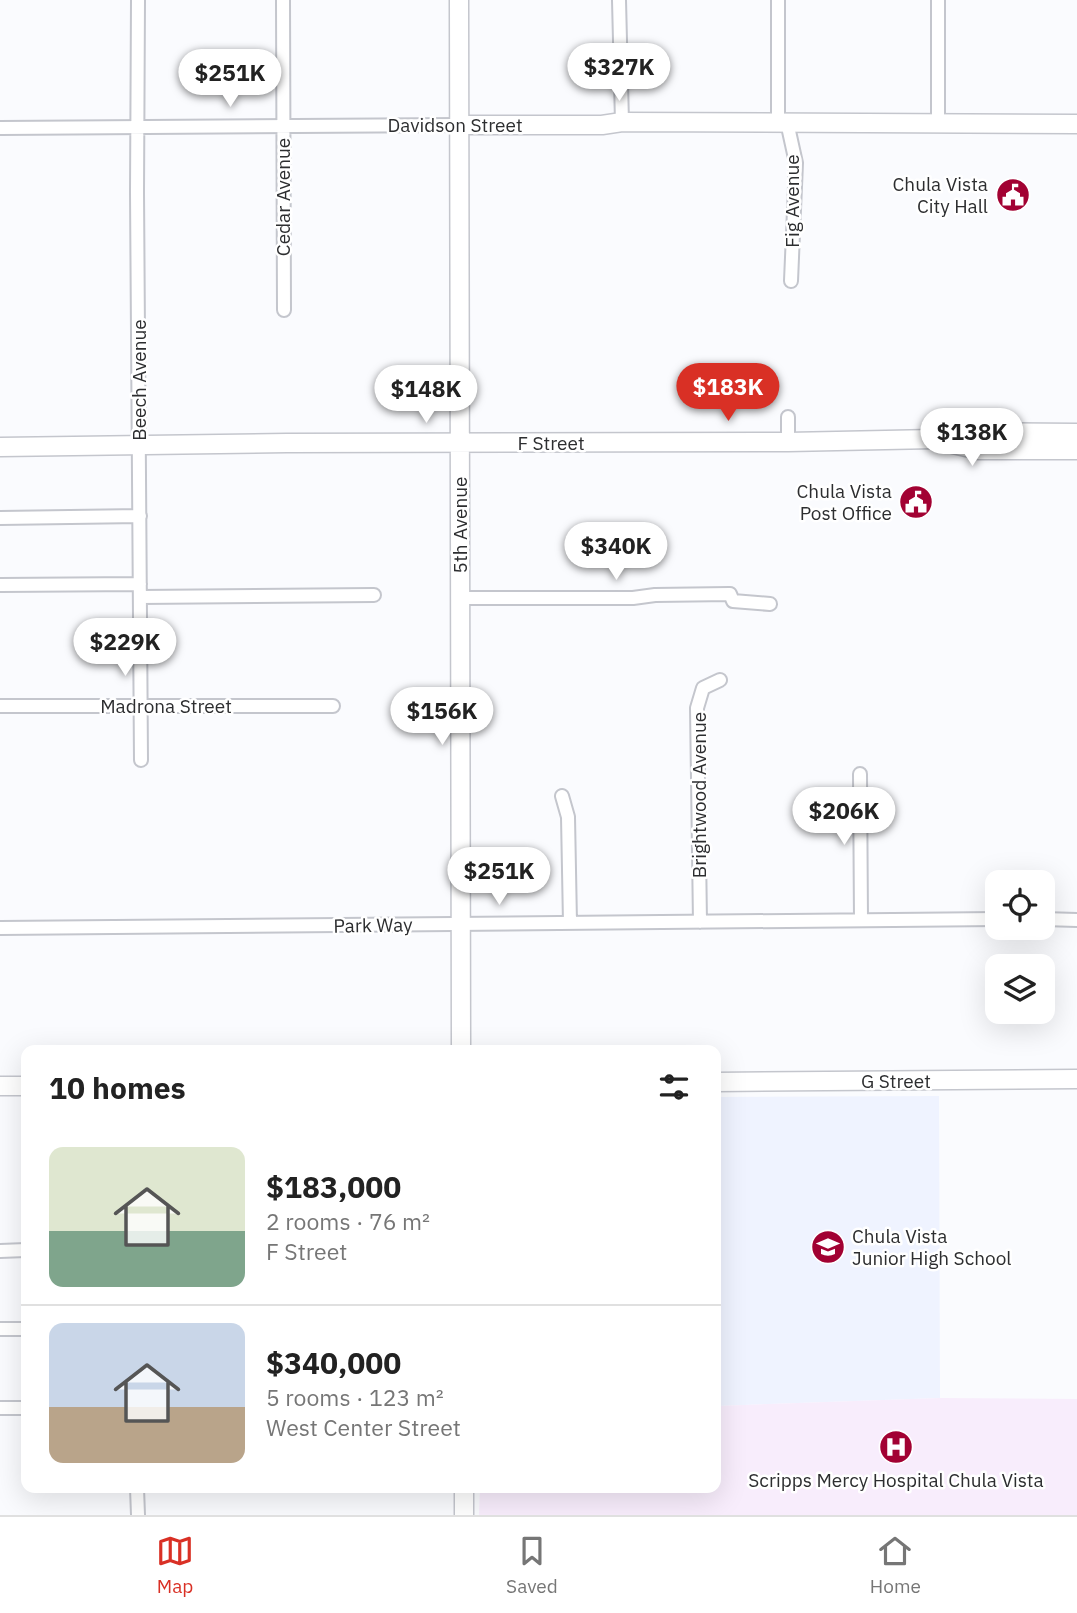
<!DOCTYPE html>
<html lang="en">
<head>
<meta charset="utf-8">
<style>
	:root { --surface:#fff; --page:#f2f2f2; --text:#222; --muted:#767676; --line:#e0e0e0; --accent:#d93025 }
	body { margin:0; font-family:"IBM Plex Sans",sans-serif; background:var(--page); color:var(--text); height:100vh; display:flex; flex-direction:column; font-size:26px; white-space:nowrap }
	* { box-sizing:border-box; margin:0 }
	p { font-size:23px; color:var(--muted) }
	.icon { flex:none; width:38px; height:38px; fill:none; stroke:currentColor; stroke-width:2; stroke-linecap:round; stroke-linejoin:round }
	.map { position:relative; flex:1; overflow:hidden }
	.side { position:absolute; left:21px; top:1045px; width:700px; height:448px; display:flex; flex-direction:column; background:var(--surface); border-radius:14px; box-shadow:0 7px 28px #0002 }
	.side>* { flex:none }
	.buttons { position:absolute; left:985px; top:870px; display:grid; gap:14px }
	.buttons a { display:grid; place-items:center; width:70px; height:70px; border-radius:14px; background:var(--surface); box-shadow:0 7px 28px #0002; font-size:35px }
	.price { position:absolute; translate:-50% -60px; padding:0 16px; border-radius:24px; background:#fff; color:#222; font-size:23px; line-height:46px; filter:drop-shadow(0 2px 4px #0008) }
	.price::after { content:''; position:absolute; left:50%; top:42px; width:21px; height:16px; margin-left:-10px; background:inherit; clip-path:polygon(0 0,100% 0,50% 100%) }
	.price.active { background:var(--accent); color:#fff }
	ul { padding:0; list-style:none }
	li { display:flex; align-items:center; gap:21px; height:175px; padding:0 28px }
	li+li { border-top:2px solid var(--line) }
	li span { display:grid; place-items:center; flex:none; width:196px; height:140px; border-radius:14px; color:#555 }
	li>.icon { margin-inline-start:auto }
	span .icon { width:84px; height:84px; fill:#fffc; stroke-width:1 }
	li b { font-size:30px }
	h2 { display:flex; justify-content:space-between; align-items:center; height:84px; padding:0 28px; font-size:30px }
	.tabs { display:flex; justify-content:space-around; align-items:center; height:98px; border-top:2px solid var(--line); background:var(--surface); font-size:19px; color:var(--muted) }
	.tabs a { display:grid; justify-items:center; gap:4px }
	.tabs .active { color:var(--accent) }
	.map>svg:first-child { display:block }
</style>
</head>
<body>
<div class="map">
<svg width="1077" height="1515" viewBox="0 0 1077 1515">
	<rect width="100%" height="100%" fill="#fafbfe"/>
	<path fill="#eff3ff" d="M 939,1096 L 940,1398 L 716,1406 L 716,1097 Z"/>
	<path fill="#f8edfc" d="M 940,1398 L 1077,1399 L 1077,1515 L 479,1515 L 480,1488 L 716,1488 L 716,1406 Z"/>
	<g fill="none" stroke-linecap="round" stroke-linejoin="round">
		<g stroke="#c4c6cd" stroke-width="16">
			<path id="street" d="M 138,0 L 137,192 L 141,760
				M 283,0 L 284,310
				M 619,0 L 622,122
				M 938,0 L 938,122
				M 778,122 L 778,0
				M 787,122 L 796,163 L 791,281
				M 0,128 L 460,125
				M 788,442 L 788,417
				M 0,518 L 140,516
				M 0,585 L 140,584
				M 140,597 L 374,595
				M 459,598 L 633,598 L 655,595 L 730,594 L 733,601 L 770,604
				M 0,706 L 333,706
				M 860,774 L 861,920
				M 562,796 L 568,817 L 570,923
				M 1043,919 L 1077,920
				M 700,922 L 697,708 L 703,688 L 720,680
				M 0,928 L 998,919
				M 0,1251 L 26,1250
				M 0,1329 L 26,1329
				M 0,1408 L 26,1408
				M 137,1488 L 138,1515"/>
		</g>
		<g stroke="#c4c6cd" stroke-width="21">
			<path id="secondary" d="M 459,0 L 461,1050
				M 460,125 L 602,125 L 622,122 L 1077,124
				M 940,441 L 979,450 L 1077,450
				M 0,447 L 287,443 L 788,442 L 934,439 L 971,432 L 1077,433
				M 716,1082 L 1077,1079
				M 0,1086 L 26,1086
				M 464,1488 L 464,1515"/>
		</g>
		<use href="#street" stroke="#fff" stroke-width="12"/>
		<use href="#secondary" stroke="#fff" stroke-width="18"/>
	</g>
	<defs>
		<g id="civic-disc" transform="scale(1.75)"><circle r="9.5" fill="#a20233" stroke="#fff"/><path d="M-.6-6.5H3V-4.5H.6V-3L4-1V1h2V6H-6V1h2V-1L-.6-3ZM-1.2 2.5V6h2.4V2.5Z" fill="#fff"/></g>
		<g id="school-disc" transform="scale(1.75)"><circle r="9.5" fill="#a20233" stroke="#fff"/><path d="M0-5L7-2L0 1L-7-2ZM-4 1L0 2.5L4 1V4Q0 6-4 4Z" fill="#fff"/></g>
		<g id="hospital-disc" transform="scale(1.75)"><circle r="9.5" fill="#a20233" stroke="#fff"/><path d="M-5-5h3v3.5h4V-5h3V5h-3V1.5h-4V5h-3Z" fill="#fff"/></g>
	</defs>
	<g fill-rule="evenodd">
		<use href="#civic-disc" x="1013" y="195"/>
		<use href="#civic-disc" x="916" y="502"/>
		<use href="#school-disc" x="828" y="1247"/>
		<use href="#hospital-disc" x="896" y="1447"/>
	</g>
	<g text-anchor="middle" stroke-width="5" stroke-linejoin="round" paint-order="stroke">
		<g font-size="19" fill="#2d2e30" stroke="#fff">
			<text x="455" y="132">Davidson Street</text>
			<text transform="translate(283 197) rotate(-90)" y="7">Cedar Avenue</text>
			<text transform="translate(792 201) rotate(-90)" y="7">Fig Avenue</text>
			<text transform="translate(139 380) rotate(-90)" y="7">Beech Avenue</text>
			<text x="551" y="450">F Street</text>
			<text transform="translate(460 525) rotate(-90)" y="7">5th Avenue</text>
			<text x="166" y="713">Madrona Street</text>
			<text transform="translate(699 795) rotate(-90)" y="7">Brightwood Avenue</text>
			<text transform="translate(373 925) rotate(-1)" y="7">Park Way</text>
			<text x="896" y="1088">G Street</text>
		</g>
		<g font-size="19" fill="#2d2e30" stroke="#fff" text-anchor="end">
			<text x="988" y="191">Chula Vista<tspan x="988" dy="22">City Hall</tspan></text>
			<text x="892" y="498">Chula Vista<tspan x="892" dy="22">Post Office</tspan></text>
			<text x="852" y="1243" text-anchor="start">Chula Vista<tspan x="852" dy="22">Junior High School</tspan></text>
			<text x="896" y="1487" text-anchor="middle">Scripps Mercy Hospital Chula Vista</text>
		</g>
	</g>
</svg>
<div class="buttons">
<a><svg class="icon" aria-label="locate" viewBox="0 0 24 24"><circle cx="12" cy="12" r="6"/><path d="M12 2v4M12 18v4M2 12h4M18 12h4"/></svg></a>
<a><svg class="icon" aria-label="layers" viewBox="0 0 24 24"><path d="M12 4l9 5-9 5-9-5zM3 14l9 5 9-5"/></svg></a>
</div>
<b class="price" style="left:619px;top:103px">$327K</b>
<b class="price" style="left:230px;top:109px">$251K</b>
<b class="price active" style="left:728px;top:423px">$183K</b>
<b class="price" style="left:426px;top:425px">$148K</b>
<b class="price" style="left:972px;top:468px">$138K</b>
<b class="price" style="left:616px;top:582px">$340K</b>
<b class="price" style="left:125px;top:678px">$229K</b>
<b class="price" style="left:442px;top:747px">$156K</b>
<b class="price" style="left:844px;top:847px">$206K</b>
<b class="price" style="left:499px;top:907px">$251K</b>
<section class="side">
<h2>10 homes<svg class="icon" aria-label="filters" viewBox="0 0 24 24"><path d="M4 7h16M4 17h16"/><circle cx="9" cy="7" r="2"/><circle cx="15" cy="17" r="2"/></svg></h2>
<ul>
<li><span style="background:linear-gradient(#dfe7d0 60%,#7fa58c 0)"><svg class="icon" aria-label="home" viewBox="0 0 24 24"><path d="M3 11l9-7 9 7M6 9v11h12V9"/></svg></span><div><b>$183,000</b><p>2 rooms · 76 m²</p><p>F Street</p></div></li>
<li><span style="background:linear-gradient(#c9d6e8 60%,#b9a48a 0)"><svg class="icon" aria-label="home" viewBox="0 0 24 24"><path d="M3 11l9-7 9 7M6 9v11h12V9"/></svg></span><div><b>$340,000</b><p>5 rooms · 123 m²</p><p>West Center Street</p></div></li>
</ul>
</section>
</div>
<nav class="tabs">
<a class="active"><svg class="icon" aria-label="map" viewBox="0 0 24 24"><path d="M3 6l6-2 6 2 6-2v14l-6 2-6-2-6 2zM9 4v14M15 6v14"/></svg>Map</a>
<a><svg class="icon" aria-label="saved" viewBox="0 0 24 24"><path d="M7 4h10v16l-5-4-5 4z"/></svg>Saved</a>
<a><svg class="icon" aria-label="home" viewBox="0 0 24 24"><path d="M3 11l9-7 9 7M6 9v11h12V9"/></svg>Home</a>
</nav>
</body>
</html>
